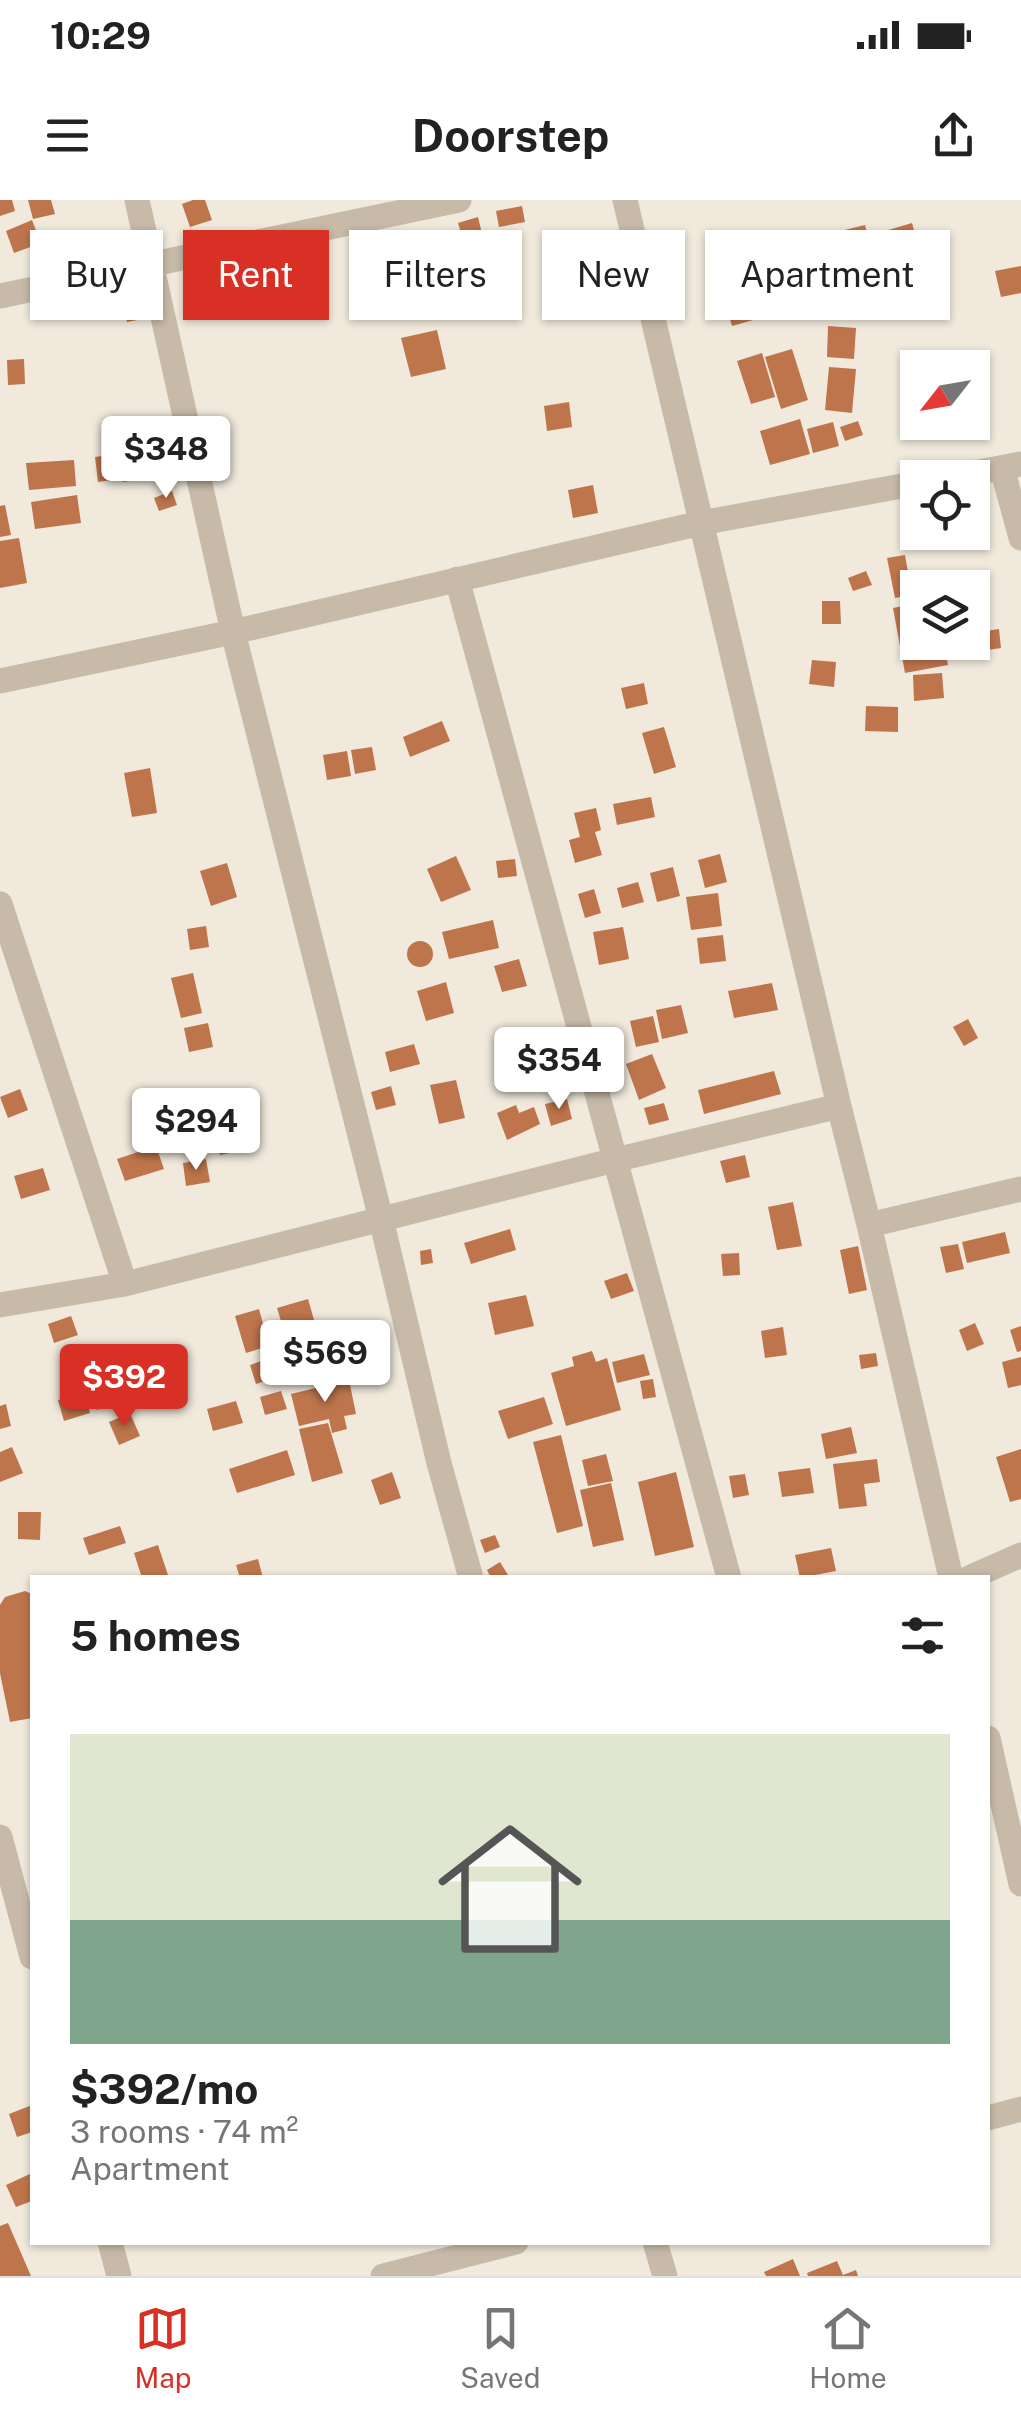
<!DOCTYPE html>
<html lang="en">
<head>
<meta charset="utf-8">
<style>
	:root { --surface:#fff; --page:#f2f2f2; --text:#222; --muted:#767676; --line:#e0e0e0; --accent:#d93025 }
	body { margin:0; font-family:"Public Sans",sans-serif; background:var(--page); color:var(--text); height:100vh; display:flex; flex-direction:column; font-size:38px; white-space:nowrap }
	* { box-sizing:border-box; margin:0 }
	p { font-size:32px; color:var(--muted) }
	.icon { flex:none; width:55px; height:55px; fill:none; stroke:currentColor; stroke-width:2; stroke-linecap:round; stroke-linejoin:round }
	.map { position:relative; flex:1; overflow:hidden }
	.sheet { position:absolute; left:30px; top:1375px; width:960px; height:670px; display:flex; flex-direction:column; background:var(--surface); border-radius:0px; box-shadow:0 2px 8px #0004 }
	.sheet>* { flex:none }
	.banner { position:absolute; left:30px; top:30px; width:962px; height:90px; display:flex; gap:20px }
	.needle { width:65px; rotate:239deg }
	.buttons { position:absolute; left:900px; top:150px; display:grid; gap:20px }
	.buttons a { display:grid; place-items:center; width:90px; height:90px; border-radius:0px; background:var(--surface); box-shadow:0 2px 8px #0004; font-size:50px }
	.price { position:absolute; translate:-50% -85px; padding:0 22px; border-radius:10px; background:#fff; color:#222; font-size:32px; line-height:65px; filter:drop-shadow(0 2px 5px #0008) }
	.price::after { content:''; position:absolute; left:50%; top:60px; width:30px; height:22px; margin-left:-15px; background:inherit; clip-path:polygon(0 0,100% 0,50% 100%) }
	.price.current { background:var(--accent); color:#fff }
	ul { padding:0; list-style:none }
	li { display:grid; align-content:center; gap:20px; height:530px; padding:0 40px }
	li span { display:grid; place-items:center; height:310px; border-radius:0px; color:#555 }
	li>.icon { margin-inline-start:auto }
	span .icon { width:180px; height:180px; fill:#fffc; stroke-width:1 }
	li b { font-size:42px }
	h2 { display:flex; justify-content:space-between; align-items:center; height:120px; padding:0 40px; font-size:42px }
	.chip { padding:0 35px; border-radius:0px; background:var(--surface); box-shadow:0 2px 8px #0004; font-size:35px; line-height:90px }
	.chip.current { background:var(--accent); color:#fff }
	.status { display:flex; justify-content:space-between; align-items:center; height:70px; padding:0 50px; background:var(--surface); direction:ltr }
	.status svg { height:28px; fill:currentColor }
	header { display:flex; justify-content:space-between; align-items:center; height:130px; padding:0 40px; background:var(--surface); font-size:45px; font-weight:700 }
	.tabs { display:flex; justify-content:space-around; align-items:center; height:140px; border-top:2px solid var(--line); background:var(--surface); font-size:28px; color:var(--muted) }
	.tabs a { display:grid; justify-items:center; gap:5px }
	.tabs .current { color:var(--accent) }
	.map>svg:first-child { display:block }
</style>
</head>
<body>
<div class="status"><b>10:29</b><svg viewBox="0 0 49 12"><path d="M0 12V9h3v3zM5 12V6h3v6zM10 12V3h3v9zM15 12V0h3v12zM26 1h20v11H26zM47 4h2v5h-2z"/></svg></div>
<header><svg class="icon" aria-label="menu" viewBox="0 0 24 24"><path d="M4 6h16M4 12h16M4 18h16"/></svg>Doorstep<svg class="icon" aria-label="share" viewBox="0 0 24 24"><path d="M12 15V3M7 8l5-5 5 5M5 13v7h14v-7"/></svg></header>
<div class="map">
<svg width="1021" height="2076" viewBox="0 0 1021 2076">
	<rect width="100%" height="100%" fill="#f0e9dc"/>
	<path fill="#be754c" d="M 0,0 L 12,0 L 15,11 L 0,16 Z
		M 28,0 L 51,0 L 55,14 L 33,19 Z
		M 193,0 L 205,0 L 212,20 L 190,27 L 182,4 Z
		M 522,6 L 525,22 L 499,27 L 496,11 Z
		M 478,17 L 483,38 L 464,43 L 458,23 Z
		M 32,20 L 41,43 L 14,53 L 6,31 Z
		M 912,23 L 921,56 L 894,63 L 885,31 Z
		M 865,25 L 873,55 L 832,66 L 824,35 Z
		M 86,35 L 86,51 L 68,52 L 67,36 Z
		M 108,35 L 112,55 L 91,59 L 87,38 Z
		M 57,44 L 66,59 L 53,67 L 43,52 Z
		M 493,53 L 501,83 L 473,89 L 466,60 Z
		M 751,61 L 758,94 L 730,101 L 722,68 Z
		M 1021,66 L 1021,93 L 1001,97 L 995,71 Z
		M 748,99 L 753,120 L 732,126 L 726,106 Z
		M 139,101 L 143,119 L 127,122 L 123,104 Z
		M 828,126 L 856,128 L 854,159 L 827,157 Z
		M 437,130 L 446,169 L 411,177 L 401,138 Z
		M 792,149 L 808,200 L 781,209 L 765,157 Z
		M 762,153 L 775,197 L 751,204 L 737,161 Z
		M 24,159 L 25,184 L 8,185 L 7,160 Z
		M 829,167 L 856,169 L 852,213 L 825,210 Z
		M 569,202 L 572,227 L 547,231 L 544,206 Z
		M 800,219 L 810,254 L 770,265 L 760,231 Z
		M 858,221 L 863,235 L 845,241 L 840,227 Z
		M 833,222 L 839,246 L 813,253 L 807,229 Z
		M 153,240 L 159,276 L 123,282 L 117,246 Z
		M 115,254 L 118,279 L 98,282 L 95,257 Z
		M 74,260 L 76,286 L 29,290 L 26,263 Z
		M 593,285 L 598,313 L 573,318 L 568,290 Z
		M 172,291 L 177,305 L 159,311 L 154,298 Z
		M 77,295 L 81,323 L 35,329 L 31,302 Z
		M 5,305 L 11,335 L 0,337 L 0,306 Z
		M 19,338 L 27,383 L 0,388 L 0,341 Z
		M 905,355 L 912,395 L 895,398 L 887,358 Z
		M 866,371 L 872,385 L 853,391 L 848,378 Z
		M 822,401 L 840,401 L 841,424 L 822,424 Z
		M 918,403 L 918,442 L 944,442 L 948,465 L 905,473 L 893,408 Z
		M 999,429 L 1001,448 L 981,451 L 979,432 Z
		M 812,460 L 836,462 L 834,487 L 809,484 Z
		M 942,473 L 944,498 L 914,501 L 913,475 Z
		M 644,483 L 648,504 L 626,509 L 621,488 Z
		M 866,506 L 898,507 L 898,532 L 865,531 Z
		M 442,521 L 450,541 L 410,557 L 403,537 Z
		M 664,527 L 676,567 L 654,574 L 642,533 Z
		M 372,547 L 376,570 L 355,574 L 351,550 Z
		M 347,551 L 351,576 L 327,580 L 323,555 Z
		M 150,568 L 157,613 L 132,617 L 124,573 Z
		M 651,597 L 655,617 L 617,625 L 613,604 Z
		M 596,608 L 601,630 L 595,632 L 602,655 L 575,663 L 569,640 L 580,637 L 574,613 Z
		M 720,654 L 727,682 L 705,688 L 698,660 Z
		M 456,656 L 471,690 L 441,702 L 427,669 Z
		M 515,659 L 517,676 L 498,678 L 496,661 Z
		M 227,663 L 237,697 L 211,706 L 200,671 Z
		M 673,667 L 680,696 L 657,702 L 650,673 Z
		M 638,682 L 644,702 L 622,708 L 617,688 Z
		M 594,689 L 601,713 L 585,718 L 578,694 Z
		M 718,693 L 722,726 L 691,730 L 686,697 Z
		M 493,720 L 499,748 L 449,759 L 442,732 Z
		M 206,726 L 209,747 L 190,750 L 187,729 Z
		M 623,727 L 629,759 L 599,765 L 593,732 Z
		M 723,735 L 726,761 L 700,764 L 697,738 Z
		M407 754a13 13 0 1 1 26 0a13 13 0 1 1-26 0Z
		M 519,759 L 527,786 L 502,792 L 494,766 Z
		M 193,773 L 202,813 L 181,818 L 171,778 Z
		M 446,782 L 454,813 L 426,821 L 417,791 Z
		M 772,783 L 778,810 L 734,818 L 728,791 Z
		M 681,805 L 688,833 L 662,839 L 656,810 Z
		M 653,816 L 659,842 L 636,847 L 630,821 Z
		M 968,819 L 978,838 L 964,846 L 953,827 Z
		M 208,823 L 213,847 L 189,852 L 184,828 Z
		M 414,844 L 420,864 L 390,872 L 385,852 Z
		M 652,854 L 666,888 L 639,900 L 626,864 Z
		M 774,871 L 781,894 L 704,914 L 698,890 Z
		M 456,880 L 465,918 L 439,924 L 430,885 Z
		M 391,886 L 396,905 L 376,910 L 371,892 Z
		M 20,889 L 28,910 L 8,918 L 0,897 Z
		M 226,890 L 233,911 L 214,917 L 207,895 Z
		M 187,894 L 199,941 L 168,950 L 155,901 Z
		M 567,899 L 572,919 L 551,926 L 545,904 Z
		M 664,903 L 669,920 L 649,925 L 644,908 Z
		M 516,905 L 519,913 L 534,907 L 540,924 L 507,940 L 497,913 Z
		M 240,926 L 244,950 L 220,955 L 215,931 Z
		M 156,946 L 164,969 L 125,981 L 117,959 Z
		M 745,955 L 750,977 L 726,983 L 720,961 Z
		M 206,959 L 210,982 L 186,986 L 183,963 Z
		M 43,968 L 50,990 L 21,999 L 14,976 Z
		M 793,1002 L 802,1046 L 777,1050 L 768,1007 Z
		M 510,1029 L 516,1050 L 471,1064 L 464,1043 Z
		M 1005,1032 L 1010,1053 L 967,1063 L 962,1042 Z
		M 958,1044 L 964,1069 L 946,1073 L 940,1047 Z
		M 858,1046 L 867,1090 L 849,1094 L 840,1050 Z
		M 431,1049 L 433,1063 L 421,1065 L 420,1051 Z
		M 739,1053 L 740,1075 L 723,1076 L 721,1054 Z
		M 627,1073 L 634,1091 L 611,1099 L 604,1081 Z
		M 526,1095 L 534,1126 L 495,1135 L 488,1103 Z
		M 308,1099 L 325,1158 L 295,1167 L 277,1108 Z
		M 259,1109 L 269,1146 L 246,1153 L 235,1116 Z
		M 71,1116 L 78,1135 L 54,1143 L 48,1124 Z
		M 975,1123 L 984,1144 L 967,1151 L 959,1130 Z
		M 1021,1126 L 1021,1151 L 1017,1152 L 1010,1130 Z
		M 783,1127 L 787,1155 L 765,1158 L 761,1131 Z
		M 375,1136 L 381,1155 L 356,1163 L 350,1144 Z
		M 592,1151 L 596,1162 L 607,1158 L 621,1210 L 566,1226 L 551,1173 L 574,1166 L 572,1157 Z
		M 876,1153 L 878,1166 L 861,1169 L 859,1155 Z
		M 644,1154 L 650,1175 L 617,1183 L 612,1162 Z
		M 273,1157 L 280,1176 L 256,1184 L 250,1165 Z
		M 1021,1157 L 1021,1185 L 1008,1188 L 1002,1162 Z
		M 653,1179 L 656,1197 L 643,1199 L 640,1181 Z
		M 349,1180 L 356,1214 L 344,1216 L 347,1229 L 332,1233 L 329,1219 L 299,1226 L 291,1194 Z
		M 110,1181 L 118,1201 L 97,1210 L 88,1190 Z
		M 281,1191 L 287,1209 L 265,1215 L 260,1197 Z
		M 84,1192 L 90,1213 L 64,1221 L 58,1200 Z
		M 544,1197 L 553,1224 L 508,1239 L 498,1211 Z
		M 236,1201 L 243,1223 L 213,1231 L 207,1209 Z
		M 6,1204 L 11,1226 L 0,1229 L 0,1206 Z
		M 130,1213 L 140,1236 L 119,1245 L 109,1222 Z
		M 328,1223 L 343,1273 L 312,1282 L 299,1229 Z
		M 851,1227 L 857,1253 L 826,1259 L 821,1234 Z
		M 561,1235 L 583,1326 L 557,1333 L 533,1242 Z
		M 12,1247 L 23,1273 L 0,1282 L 0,1252 Z
		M 1021,1249 L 1021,1299 L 1010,1302 L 996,1257 Z
		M 287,1250 L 295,1275 L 237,1293 L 229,1269 Z
		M 606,1254 L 613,1281 L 588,1286 L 582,1260 Z
		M 877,1259 L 880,1282 L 864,1284 L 867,1306 L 839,1309 L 833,1264 Z
		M 810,1268 L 814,1293 L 782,1297 L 778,1272 Z
		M 392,1272 L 401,1298 L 380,1305 L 371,1280 Z
		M 676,1272 L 694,1347 L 655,1356 L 638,1282 Z
		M 745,1274 L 749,1295 L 733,1298 L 729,1276 Z
		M 611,1283 L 624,1340 L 593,1347 L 580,1290 Z
		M 18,1312 L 41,1312 L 40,1340 L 18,1339 Z
		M 120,1326 L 126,1343 L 89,1355 L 83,1338 Z
		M 495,1335 L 500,1347 L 485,1353 L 480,1340 Z
		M 158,1345 L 169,1378 L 142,1378 L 134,1353 Z
		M 831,1348 L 836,1371 L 800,1378 L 795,1355 Z
		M 258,1359 L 263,1378 L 240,1378 L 236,1365 Z
		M 500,1362 L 508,1375 L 503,1378 L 491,1378 L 487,1370 Z
		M 25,1391 L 32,1394 L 32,1518 L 10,1522 L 0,1473 L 0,1405 L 5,1397 Z
		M 32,1905 L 32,1932 L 17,1937 L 9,1914 Z
		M 32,1973 L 32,2001 L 16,2007 L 6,1985 Z
		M 8,2023 L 31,2076 L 0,2076 L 0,2026 Z
		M 793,2059 L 800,2076 L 766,2076 L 764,2072 Z
		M 837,2061 L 843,2075 L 856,2070 L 858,2076 L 808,2076 L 807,2073 Z"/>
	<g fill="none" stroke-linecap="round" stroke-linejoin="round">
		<path stroke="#c7baa8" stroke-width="25" d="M 137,0 L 233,432 L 381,1019 L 439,1263 L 471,1378
			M 625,0 L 839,906 L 869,1025 L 951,1378
			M 0,96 L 459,0
			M 1002,268 L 1021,338
			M 948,278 L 1021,264
			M 457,379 L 729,1378
			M 0,481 L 233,432 L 701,323 L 918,283
			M 0,704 L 125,1084
			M 869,1025 L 1021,989
			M 0,1105 L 125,1084 L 615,960 L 839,906
			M 969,1378 L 1021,1355
			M 988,1538 L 1021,1684
			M 0,1637 L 32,1757
			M 988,1918 L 1021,1909
			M 110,2042 L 119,2076
			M 655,2042 L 665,2076
			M 383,2076 L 516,2042"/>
	</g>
</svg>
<div class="buttons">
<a><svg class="needle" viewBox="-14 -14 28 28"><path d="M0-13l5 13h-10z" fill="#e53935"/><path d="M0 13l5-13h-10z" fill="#767676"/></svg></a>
<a><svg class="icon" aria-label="locate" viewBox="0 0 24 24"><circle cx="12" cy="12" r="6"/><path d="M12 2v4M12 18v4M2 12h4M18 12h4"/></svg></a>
<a><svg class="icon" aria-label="layers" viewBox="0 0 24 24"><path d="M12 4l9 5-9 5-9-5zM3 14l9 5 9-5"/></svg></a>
</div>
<b class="price" style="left:166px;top:301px">$348</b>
<b class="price" style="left:559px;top:912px">$354</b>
<b class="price" style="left:196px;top:973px">$294</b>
<b class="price" style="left:325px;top:1205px">$569</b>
<b class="price current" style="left:124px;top:1229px">$392</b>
<div class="banner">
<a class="chip">Buy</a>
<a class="chip current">Rent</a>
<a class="chip">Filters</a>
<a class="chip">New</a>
<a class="chip">Apartment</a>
</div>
<section class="sheet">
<h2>5 homes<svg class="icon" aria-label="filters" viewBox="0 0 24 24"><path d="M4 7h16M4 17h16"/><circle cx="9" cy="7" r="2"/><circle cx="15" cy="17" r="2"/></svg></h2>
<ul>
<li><span style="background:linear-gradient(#dfe7d0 60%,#7fa58c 0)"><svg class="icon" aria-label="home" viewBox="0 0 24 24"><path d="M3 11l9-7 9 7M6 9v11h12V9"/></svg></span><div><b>$392/mo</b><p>3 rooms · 74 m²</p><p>Apartment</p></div></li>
</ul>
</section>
</div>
<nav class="tabs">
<a class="current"><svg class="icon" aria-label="map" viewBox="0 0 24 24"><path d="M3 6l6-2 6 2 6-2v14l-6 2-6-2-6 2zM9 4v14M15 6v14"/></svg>Map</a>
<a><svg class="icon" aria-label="saved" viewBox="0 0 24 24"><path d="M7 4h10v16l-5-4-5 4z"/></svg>Saved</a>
<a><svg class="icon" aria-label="home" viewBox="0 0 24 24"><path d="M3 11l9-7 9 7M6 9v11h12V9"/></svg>Home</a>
</nav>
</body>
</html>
